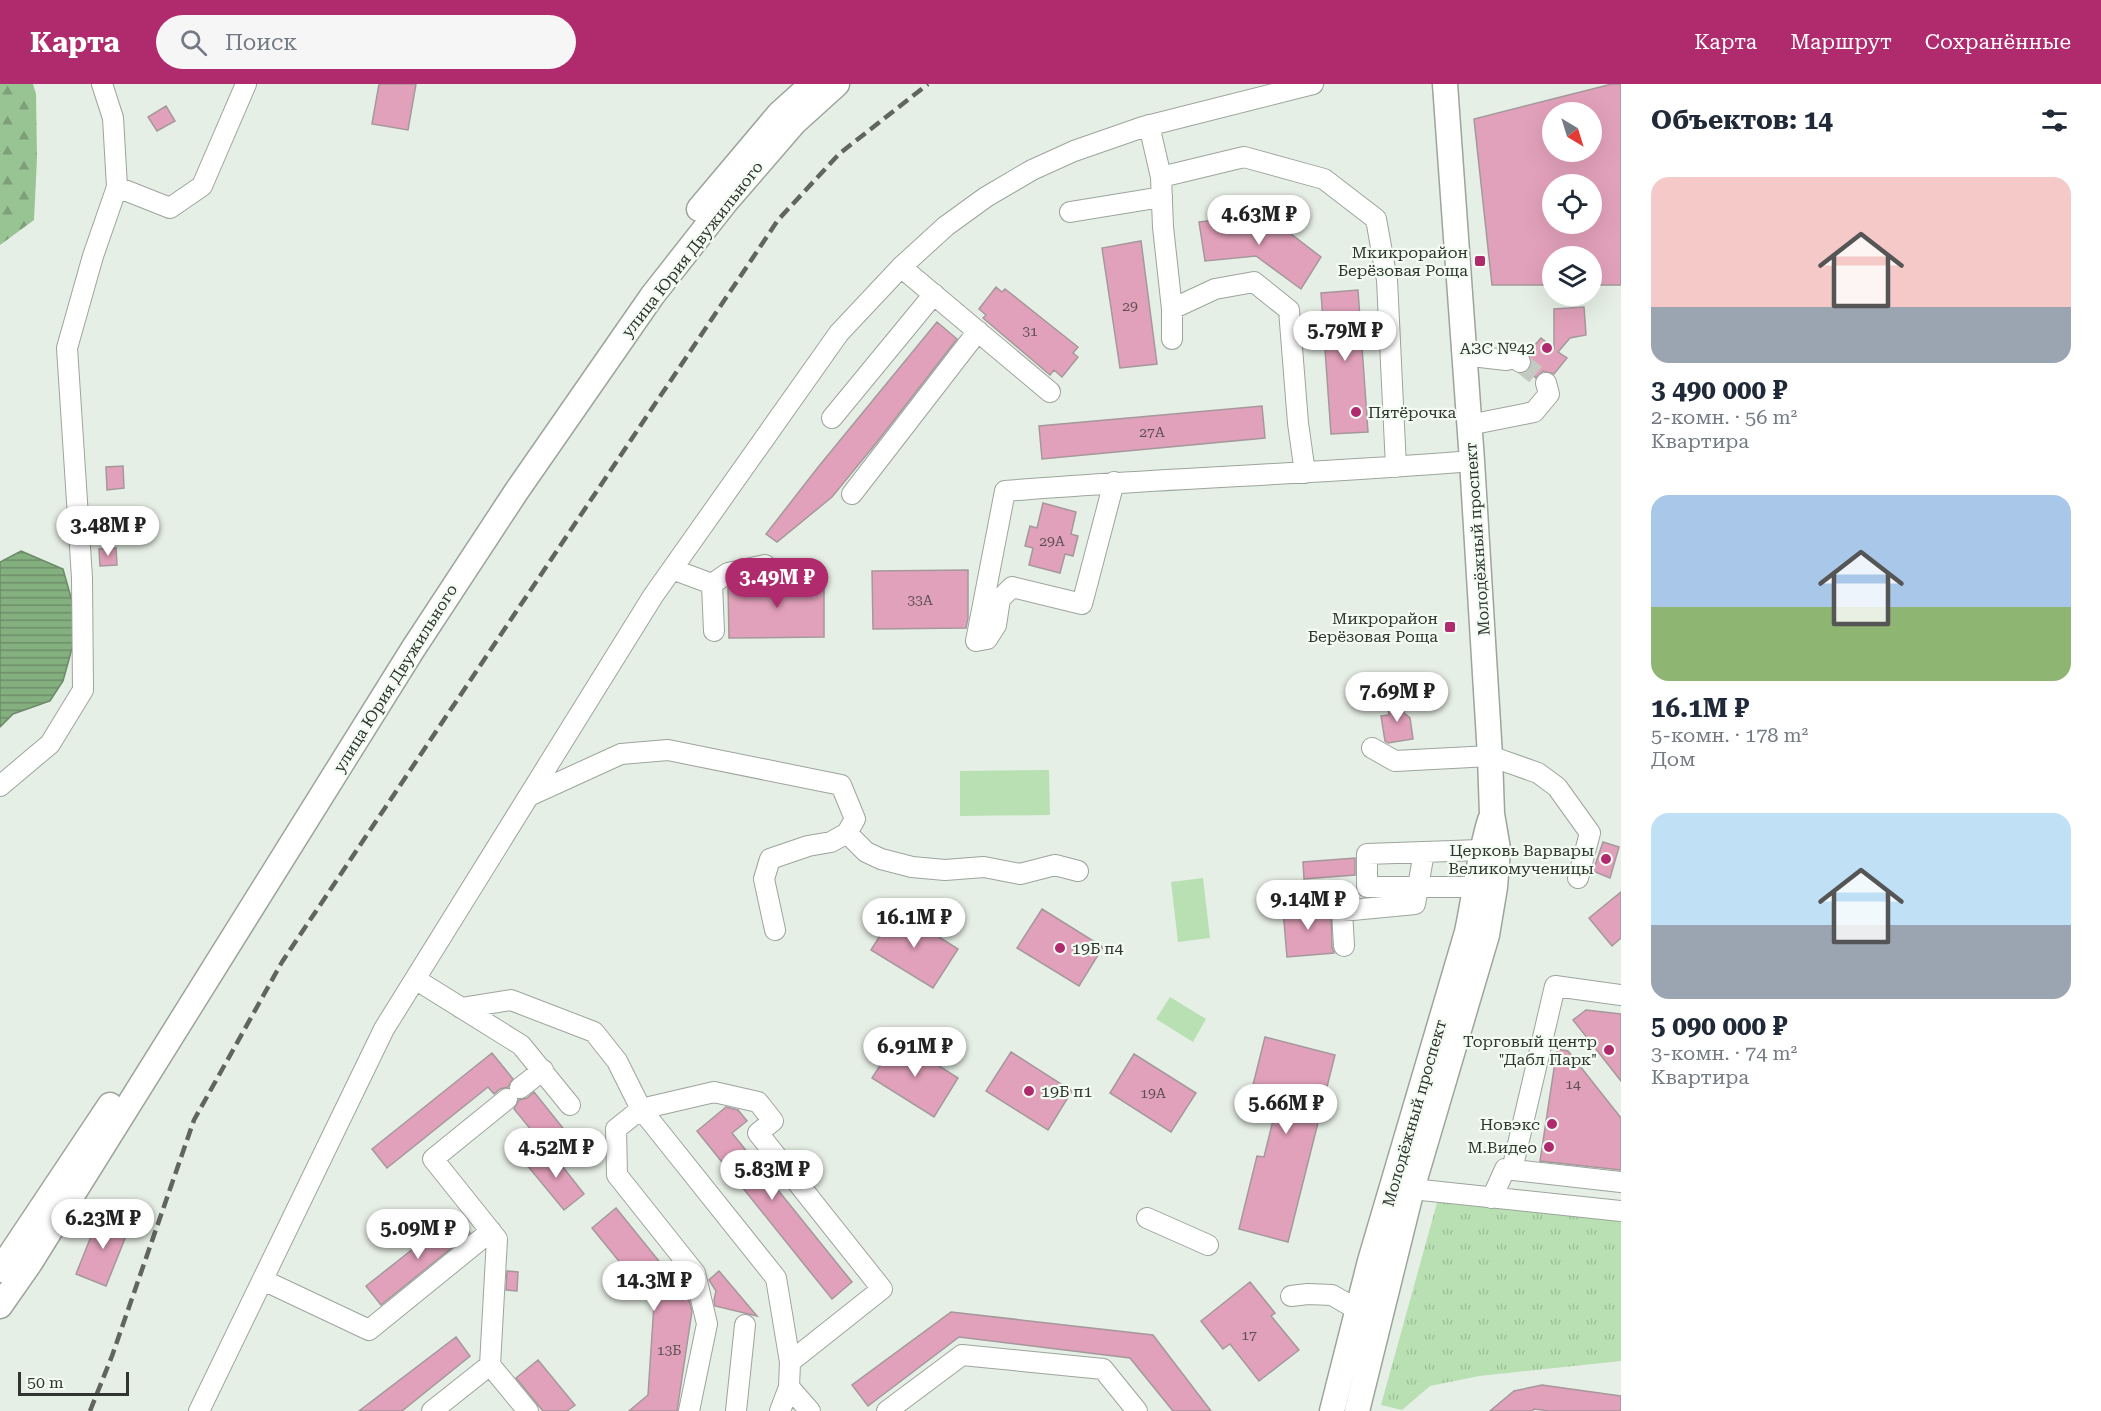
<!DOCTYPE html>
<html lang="ru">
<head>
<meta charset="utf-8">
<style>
	:root { --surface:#fff; --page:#f6f6f7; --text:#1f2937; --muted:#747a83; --accent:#b02a6e }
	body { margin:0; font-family:"Roboto Serif",serif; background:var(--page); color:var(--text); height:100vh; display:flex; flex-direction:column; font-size:22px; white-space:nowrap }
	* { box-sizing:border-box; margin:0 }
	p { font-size:20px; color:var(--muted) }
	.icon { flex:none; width:33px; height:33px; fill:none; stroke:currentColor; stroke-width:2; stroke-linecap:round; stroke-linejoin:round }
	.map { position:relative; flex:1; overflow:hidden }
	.details { display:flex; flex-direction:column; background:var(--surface); width:480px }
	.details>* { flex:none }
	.needle { width:39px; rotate:142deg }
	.tools { position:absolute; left:1542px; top:18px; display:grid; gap:12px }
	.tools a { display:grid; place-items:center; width:60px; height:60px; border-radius:50%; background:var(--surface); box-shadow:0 6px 24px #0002; font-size:30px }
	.scale { position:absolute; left:18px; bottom:15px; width:111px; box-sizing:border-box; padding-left:6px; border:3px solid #313531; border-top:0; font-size:16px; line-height:21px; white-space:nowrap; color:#313531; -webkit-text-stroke:4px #f3fcf2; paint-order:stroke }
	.price { position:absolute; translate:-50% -51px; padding:0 14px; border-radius:21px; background:#fff; color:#222; font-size:20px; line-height:39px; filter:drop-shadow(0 2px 3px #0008) }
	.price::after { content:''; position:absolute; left:50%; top:36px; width:18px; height:14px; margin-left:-9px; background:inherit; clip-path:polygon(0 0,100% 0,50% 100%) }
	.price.current { background:var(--accent); color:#fff }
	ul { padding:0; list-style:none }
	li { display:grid; align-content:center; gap:12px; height:318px; padding:0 30px }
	li span { display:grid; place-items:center; height:186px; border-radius:18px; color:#555 }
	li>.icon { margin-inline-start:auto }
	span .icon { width:108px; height:108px; fill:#fffc; stroke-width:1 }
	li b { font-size:26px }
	h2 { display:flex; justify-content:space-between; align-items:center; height:72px; padding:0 30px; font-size:26px }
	header { display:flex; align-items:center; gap:36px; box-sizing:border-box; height:84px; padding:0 30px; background:var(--accent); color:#fff }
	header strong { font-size:28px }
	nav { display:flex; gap:33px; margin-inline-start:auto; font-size:21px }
	.search { width:420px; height:54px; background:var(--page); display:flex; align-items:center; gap:15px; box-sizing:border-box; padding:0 21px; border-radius:33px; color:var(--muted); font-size:22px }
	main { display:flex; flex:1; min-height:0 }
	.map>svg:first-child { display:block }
</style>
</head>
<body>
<header>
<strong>Карта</strong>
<div class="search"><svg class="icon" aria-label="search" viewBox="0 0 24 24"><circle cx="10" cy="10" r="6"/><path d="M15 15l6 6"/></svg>Поиск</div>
<nav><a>Карта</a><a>Маршрут</a><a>Сохранённые</a></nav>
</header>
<main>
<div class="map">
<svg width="1621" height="1327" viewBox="0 0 1621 1327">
	<defs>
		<pattern id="forest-firs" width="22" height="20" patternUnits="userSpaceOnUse" patternTransform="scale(1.5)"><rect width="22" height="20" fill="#98c494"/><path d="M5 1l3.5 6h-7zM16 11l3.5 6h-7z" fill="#7da079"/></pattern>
		<pattern id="park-tufts" width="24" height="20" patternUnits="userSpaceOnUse" patternTransform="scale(1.5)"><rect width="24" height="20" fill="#b8e0b3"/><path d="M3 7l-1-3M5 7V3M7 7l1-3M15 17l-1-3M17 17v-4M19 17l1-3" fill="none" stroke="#9fc19a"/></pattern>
		<pattern id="water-rules" width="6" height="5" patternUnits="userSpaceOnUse" patternTransform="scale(1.5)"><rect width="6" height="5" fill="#84af7f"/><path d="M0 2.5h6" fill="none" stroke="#6d8f69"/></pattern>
	</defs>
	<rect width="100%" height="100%" fill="#e6efe5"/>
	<path fill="#b8e0b3" d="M 1049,686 L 1050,731 L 960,732 L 960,687 Z
		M 1203,794 L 1210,854 L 1178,858 L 1171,798 Z
		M 1170,913 L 1206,935 L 1193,958 L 1156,935 Z"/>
	<path fill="url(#forest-firs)" d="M 0,0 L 33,0 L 36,10 L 37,74 L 34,136 L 0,161 Z"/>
	<path fill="url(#park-tufts)" d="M 1440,1108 L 1621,1127 L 1621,1277 L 1479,1292 L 1430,1302 L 1402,1326 L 1381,1321 Z"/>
	<path fill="url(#water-rules)" stroke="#6b8a68" stroke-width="1.5" d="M 21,467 L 63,485 L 74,524 L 73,561 L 63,597 L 50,617 L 13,630 L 0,643 L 0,478 Z"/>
	<path fill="#e2a1ba" stroke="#a4989c" stroke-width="1.5" fill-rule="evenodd" d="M 379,0 L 416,0 L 408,46 L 372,40 Z
		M 1612,0 L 1621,0 L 1621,201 L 1592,201 L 1592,172 L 1552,172 L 1552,201 L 1492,201 L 1474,35 ZM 1552,28 L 1592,28 L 1592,68 L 1552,68 ZM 1552,100 L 1592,100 L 1592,140 L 1552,140 Z
		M 166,22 L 175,37 L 157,47 L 148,33 Z
		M 1266,131 L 1321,173 L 1301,205 L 1256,172 L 1205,177 L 1199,138 Z
		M 1141,157 L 1157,280 L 1120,284 L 1102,164 Z
		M 996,203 L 1002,208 L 1005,205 L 1078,263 L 1073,269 L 1078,273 L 1062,293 L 1054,286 L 1050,291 L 983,234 L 986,231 L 979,225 Z
		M 1358,206 L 1368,348 L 1331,350 L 1321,209 Z
		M 1584,223 L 1586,251 L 1570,254 L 1558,268 L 1567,274 L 1554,290 L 1543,287 L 1536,294 L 1528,287 L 1532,279 L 1528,269 L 1541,254 L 1554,264 L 1554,225 Z
		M 937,238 L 957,255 L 877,358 L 832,413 L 777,458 L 766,450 L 819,382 Z
		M 1262,322 L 1265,354 L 1042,375 L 1039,342 Z
		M 123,382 L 124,404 L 107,406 L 106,383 Z
		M 1043,419 L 1076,428 L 1071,450 L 1078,452 L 1073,472 L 1065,470 L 1060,489 L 1029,481 L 1033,464 L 1025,462 L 1030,442 L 1037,444 Z
		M 116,464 L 117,481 L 100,482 L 99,465 Z
		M 968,486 L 968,534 L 966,544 L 873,545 L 872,487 Z
		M 824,496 L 824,553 L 729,554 L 728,503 L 733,500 L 750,497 Z
		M 1414,615 L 1403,628 L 1410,634 L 1413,655 L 1388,659 L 1385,657 L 1381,632 L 1389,631 L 1387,619 Z
		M 1603,758 L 1619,763 L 1610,794 L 1593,787 Z
		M 1355,774 L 1355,791 L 1304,795 L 1303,778 Z
		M 1621,808 L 1621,854 L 1612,862 L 1589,834 Z
		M 1331,821 L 1332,863 L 1334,869 L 1287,873 L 1283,826 Z
		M 1042,825 L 1103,863 L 1079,902 L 1017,864 Z
		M 896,826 L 958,865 L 933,904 L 871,866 Z
		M 1586,926 L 1621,930 L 1621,997 L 1573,936 Z
		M 1265,953 L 1335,971 L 1288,1158 L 1239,1145 L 1257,1072 L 1264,1073 L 1280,1008 L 1253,1001 Z
		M 897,955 L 958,994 L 934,1033 L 872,994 Z
		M 1557,965 L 1568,967 L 1621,1034 L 1621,1086 L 1540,1077 Z
		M 1011,968 L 1072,1007 L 1048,1046 L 986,1007 Z
		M 492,969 L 513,995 L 508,1003 L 500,1005 L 494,1010 L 488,1003 L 387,1084 L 372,1065 Z
		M 1134,970 L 1196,1009 L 1171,1048 L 1110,1009 Z
		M 534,1008 L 566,1048 L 546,1064 L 514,1025 L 519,1016 L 527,1014 Z
		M 726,1023 L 738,1026 L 747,1037 L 732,1049 L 852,1198 L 832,1215 L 697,1047 Z
		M 548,1064 L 584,1110 L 564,1126 L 527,1081 Z
		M 616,1124 L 688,1213 L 692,1227 L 677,1327 L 629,1327 L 648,1311 L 654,1220 L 592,1144 Z
		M 100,1130 L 130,1142 L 106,1202 L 76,1190 Z
		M 456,1131 L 470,1149 L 381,1221 L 366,1202 Z
		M 507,1187 L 518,1188 L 517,1207 L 506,1206 Z
		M 719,1187 L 757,1232 L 715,1222 L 714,1216 L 716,1207 L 709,1196 Z
		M 1250,1198 L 1275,1229 L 1271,1232 L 1299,1266 L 1259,1297 L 1230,1260 L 1223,1265 L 1201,1237 Z
		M 951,1228 L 1153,1251 L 1211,1327 L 1173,1327 L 1130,1274 L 959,1253 L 868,1322 L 852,1301 Z
		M 456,1253 L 470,1272 L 402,1327 L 359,1327 Z
		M 538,1276 L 575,1321 L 567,1327 L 543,1327 L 516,1294 Z
		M 1542,1301 L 1621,1312 L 1621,1327 L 1549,1327 L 1534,1325 L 1532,1327 L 1490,1327 L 1514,1307 Z"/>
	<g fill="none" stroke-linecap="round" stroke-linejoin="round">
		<path stroke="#c2cac1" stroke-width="20" stroke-dasharray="20 10" stroke-linecap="butt" d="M 1520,278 L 1546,299"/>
		<g stroke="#9ca59b" stroke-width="22">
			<path id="minor" d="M 1149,41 L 1161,93 L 1163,143 L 1172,225 L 1172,255
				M 1161,93 L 1244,73 L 1324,95 L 1376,135 L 1387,196 L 1396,383
				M 117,103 L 170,124 L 202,102 L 246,0
				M 1070,128 L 1162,113
				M 901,183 L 1050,308
				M 1172,225 L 1215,205 L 1254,198 L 1289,226 L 1298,339 L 1305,389
				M 1463,271 L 1506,276 L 1515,274 L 1520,278
				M 832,334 L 934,210
				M 1469,341 L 1534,328 L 1549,310 L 1546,299
				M 1114,398 L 1082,520 L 1012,503 L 1000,515 L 996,541 L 987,555 L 976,557 L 1005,407 C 1160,394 1316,390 1472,377
				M 852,410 L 978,247
				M 672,485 L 712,500 L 714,547
				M 712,500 L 728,489 L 765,481
				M 1372,664 L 1395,677 L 1490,672 L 1538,689 L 1557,703 L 1590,749 L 1578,794
				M 0,702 L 50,660 L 83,606 L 82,494 L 67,264 L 93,172 L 117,103 L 113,34 L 102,0
				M 529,712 L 621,670 L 668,666 L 841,701 L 855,735 L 847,749 L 831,758 L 808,762 L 770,775 L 764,795 L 775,846
				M 847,749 L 866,768 L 881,775 L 912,783 L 945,786 L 984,783 L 1020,790 L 1055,781 L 1078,787
				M 1476,803 L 1367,803 L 1367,770 L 1480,766
				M 1344,862 L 1342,827 L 1415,820 L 1424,768
				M 415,895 L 521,961 L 570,1021
				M 461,924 L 511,916 L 594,948 L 617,977 L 641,1025 L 616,1045 L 617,1091 L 695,1189 L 707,1240 L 689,1327
				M 520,1004 L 543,986
				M 507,1015 L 433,1075 L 497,1155 L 490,1281 L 528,1327
				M 1512,1086 L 1555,902 L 1621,911
				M 1412,1105 L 1621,1127
				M 1492,1114 L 1505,1085 L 1621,1098
				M 1147,1134 L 1208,1161
				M 263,1196 L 369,1246 L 491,1147
				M 1291,1212 L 1308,1210 L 1332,1211 L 1358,1226
				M 790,1278 L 776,1194 L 641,1025 L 714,1008 L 758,1018 L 773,1037 L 758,1049 L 882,1205 L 790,1278 L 789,1303 L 810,1327
				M 199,1327 L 384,945 L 653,512 L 839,249 L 901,183 L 946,142 L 986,113 L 1032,86 L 1074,67 L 1143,43 L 1313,0
				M 432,1327 L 490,1281
				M 736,1327 L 745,1241
				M 780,1327 L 789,1303
				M 887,1327 L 962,1271 L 1103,1285 L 1137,1327"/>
		</g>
		<g stroke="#9ca59b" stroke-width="27">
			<path id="major" d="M 699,125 L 779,30 L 812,0
				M 0,1186 L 110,1021
				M 0,1222 L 30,1179 L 413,565 L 516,408 L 652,212 L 725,119 L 795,38 L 837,0
				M 1332,1327 L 1370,1177 L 1467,848 C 1475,810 1479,772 1490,736
				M 1357,1327 L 1412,1105 L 1487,851 L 1495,803 L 1498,765 L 1492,730 L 1490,672 L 1472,377 L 1445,0"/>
		</g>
		<use href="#minor" stroke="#fff" stroke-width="20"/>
		<use href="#major" stroke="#fff" stroke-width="24"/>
		<path stroke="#606560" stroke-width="4.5" stroke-dasharray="12 6" stroke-linecap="butt" d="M 90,1327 L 112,1272 L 194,1036 L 282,878 L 778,136 L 839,70 L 928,0"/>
	</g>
	<g fill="#b02a6e" stroke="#f3fcf2" stroke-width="2">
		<rect x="1474" y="171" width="12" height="12" rx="3"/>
		<circle cx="1547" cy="264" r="6"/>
		<circle cx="1356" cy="328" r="6"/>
		<rect x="1444" y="537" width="12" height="12" rx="3"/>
		<circle cx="1606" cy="775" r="6"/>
		<circle cx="1060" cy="864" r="6"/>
		<circle cx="1609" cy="966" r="6"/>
		<circle cx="1029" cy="1007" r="6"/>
		<circle cx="1552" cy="1040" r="6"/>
		<circle cx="1549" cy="1063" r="6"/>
	</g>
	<g text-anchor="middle" stroke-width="4.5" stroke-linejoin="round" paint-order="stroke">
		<g font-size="14" fill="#5d5053">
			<text x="1130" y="227">29</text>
			<text x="1030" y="252">31</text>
			<text x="1152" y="353">27А</text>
			<text x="1052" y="462">29А</text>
			<text x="920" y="521">33А</text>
			<text x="1573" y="1005">14</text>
			<text x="1153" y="1014">19А</text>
			<text x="1249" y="1256">17</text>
			<text x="669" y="1271">13Б</text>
		</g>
		<g font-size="16" fill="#313531" stroke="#f3fcf2">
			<text transform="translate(692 165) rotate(-52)" y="6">улица Юрия Двужильного</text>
			<text transform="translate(1477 455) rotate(-94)" y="6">Молодёжный проспект</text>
			<text transform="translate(395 594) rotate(-58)" y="6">улица Юрия Двужильного</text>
			<text transform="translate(1414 1029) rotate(-74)" y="6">Молодёжный проспект</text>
		</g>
		<g font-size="16" fill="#313531" stroke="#f3fcf2" text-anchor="end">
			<text x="1468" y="174">Мкикрорайон<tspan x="1468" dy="18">Берёзовая Роща</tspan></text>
			<text x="1535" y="270">АЗС №42</text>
			<text x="1368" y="334" text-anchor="start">Пятёрочка</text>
			<text x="1438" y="540">Микрорайон<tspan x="1438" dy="18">Берёзовая Роща</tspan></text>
			<text x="1594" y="772">Церковь Варвары<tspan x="1594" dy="18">Великомученицы</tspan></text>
			<text x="1072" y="870" text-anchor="start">19Б п4</text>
			<text x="1597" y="963">Торговый центр<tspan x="1597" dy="18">"Дабл Парк"</tspan></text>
			<text x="1041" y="1013" text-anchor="start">19Б п1</text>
			<text x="1540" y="1046">Новэкс</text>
			<text x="1537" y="1069">М.Видео</text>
		</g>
	</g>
</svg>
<div class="tools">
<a><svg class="needle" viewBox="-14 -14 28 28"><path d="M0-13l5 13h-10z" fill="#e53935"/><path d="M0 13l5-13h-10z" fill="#747a83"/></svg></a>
<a><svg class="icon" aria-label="locate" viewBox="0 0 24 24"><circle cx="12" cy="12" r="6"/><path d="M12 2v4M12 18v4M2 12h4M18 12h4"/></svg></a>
<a><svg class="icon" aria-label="layers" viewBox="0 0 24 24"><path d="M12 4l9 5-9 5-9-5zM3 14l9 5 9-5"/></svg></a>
</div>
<div class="scale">50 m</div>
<b class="price" style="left:1259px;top:162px">4.63M ₽</b>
<b class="price" style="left:1345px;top:278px">5.79M ₽</b>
<b class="price" style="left:108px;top:473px">3.48M ₽</b>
<b class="price current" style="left:777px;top:525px">3.49M ₽</b>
<b class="price" style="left:1397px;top:639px">7.69M ₽</b>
<b class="price" style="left:1308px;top:847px">9.14M ₽</b>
<b class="price" style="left:914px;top:865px">16.1M ₽</b>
<b class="price" style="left:915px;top:994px">6.91M ₽</b>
<b class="price" style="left:1286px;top:1051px">5.66M ₽</b>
<b class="price" style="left:556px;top:1095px">4.52M ₽</b>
<b class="price" style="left:772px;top:1117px">5.83M ₽</b>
<b class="price" style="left:103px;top:1166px">6.23M ₽</b>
<b class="price" style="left:418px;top:1176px">5.09M ₽</b>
<b class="price" style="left:654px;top:1228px">14.3M ₽</b>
</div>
<section class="details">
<h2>Объектов: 14<svg class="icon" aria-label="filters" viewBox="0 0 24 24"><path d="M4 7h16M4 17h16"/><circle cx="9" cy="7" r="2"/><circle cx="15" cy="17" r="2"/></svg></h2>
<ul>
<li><span style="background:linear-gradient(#f6c9c9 70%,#9aa5b1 0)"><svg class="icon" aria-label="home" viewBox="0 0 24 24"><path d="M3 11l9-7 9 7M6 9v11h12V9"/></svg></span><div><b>3 490 000 ₽</b><p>2-комн. · 56 m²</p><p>Квартира</p></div></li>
<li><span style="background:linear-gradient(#a9c7e8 60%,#8fb573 0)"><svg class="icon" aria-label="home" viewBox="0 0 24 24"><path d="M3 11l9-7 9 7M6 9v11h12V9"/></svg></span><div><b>16.1M ₽</b><p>5-комн. · 178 m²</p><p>Дом</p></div></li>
<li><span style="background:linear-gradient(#bfe0f5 60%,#9aa5b1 0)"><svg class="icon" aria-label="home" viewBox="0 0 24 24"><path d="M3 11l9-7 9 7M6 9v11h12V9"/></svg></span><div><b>5 090 000 ₽</b><p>3-комн. · 74 m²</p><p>Квартира</p></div></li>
</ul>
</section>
</main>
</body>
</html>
